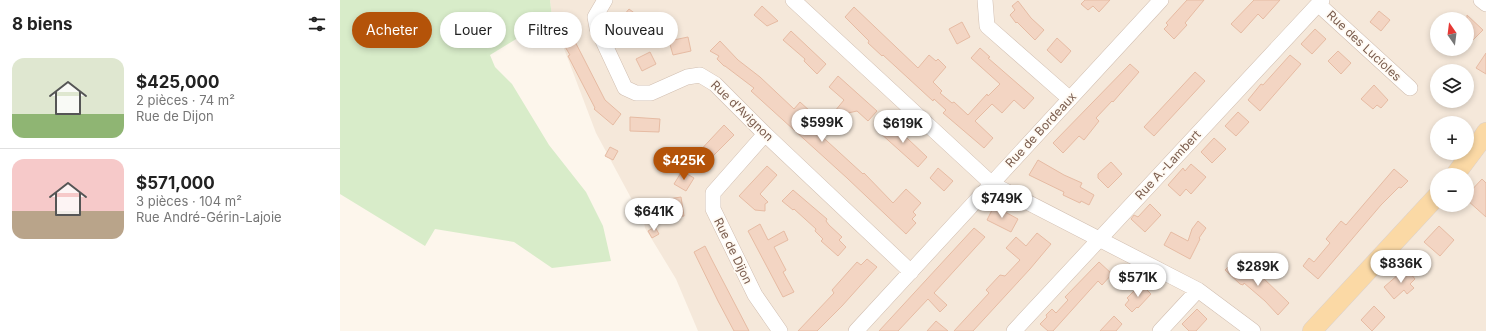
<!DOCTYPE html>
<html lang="fr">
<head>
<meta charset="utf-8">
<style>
	:root { --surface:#fff; --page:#f6f6f6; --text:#222; --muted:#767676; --line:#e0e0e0; --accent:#b45309 }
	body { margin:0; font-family:Inter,sans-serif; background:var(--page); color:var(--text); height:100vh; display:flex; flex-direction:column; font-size:15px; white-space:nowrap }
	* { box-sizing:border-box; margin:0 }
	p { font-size:13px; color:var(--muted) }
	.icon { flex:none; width:22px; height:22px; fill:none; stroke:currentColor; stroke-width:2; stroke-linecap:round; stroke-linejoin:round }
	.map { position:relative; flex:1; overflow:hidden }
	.details { display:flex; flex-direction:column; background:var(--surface); width:340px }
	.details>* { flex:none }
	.banner { position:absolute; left:12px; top:12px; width:380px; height:36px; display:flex; gap:8px }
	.needle { width:26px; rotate:346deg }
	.tools { position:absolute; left:1090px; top:12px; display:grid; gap:8px }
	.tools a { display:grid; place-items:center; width:44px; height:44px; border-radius:50%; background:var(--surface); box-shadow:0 2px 6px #0003; font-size:20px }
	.price { position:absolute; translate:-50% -34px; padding:0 9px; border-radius:14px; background:#fff; color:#222; font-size:13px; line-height:26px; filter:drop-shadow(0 1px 2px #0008) }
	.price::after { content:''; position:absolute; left:50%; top:24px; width:12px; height:9px; margin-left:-6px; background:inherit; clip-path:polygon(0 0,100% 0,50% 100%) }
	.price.on { background:var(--accent); color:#fff }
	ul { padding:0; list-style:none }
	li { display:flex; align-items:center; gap:12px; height:100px; padding:0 12px }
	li+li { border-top:1px solid var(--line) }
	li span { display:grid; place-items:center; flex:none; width:112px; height:80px; border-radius:12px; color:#555 }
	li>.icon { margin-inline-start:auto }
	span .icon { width:48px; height:48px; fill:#fffc; stroke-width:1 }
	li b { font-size:17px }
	h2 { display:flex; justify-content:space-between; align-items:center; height:48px; padding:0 12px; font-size:17px }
	.chip { padding:0 14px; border-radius:18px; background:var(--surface); box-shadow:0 2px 6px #0003; font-size:14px; line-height:36px }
	.chip.on { background:var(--accent); color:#fff }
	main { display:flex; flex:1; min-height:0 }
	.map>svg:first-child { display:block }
</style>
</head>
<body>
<main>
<section class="details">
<h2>8 biens<svg class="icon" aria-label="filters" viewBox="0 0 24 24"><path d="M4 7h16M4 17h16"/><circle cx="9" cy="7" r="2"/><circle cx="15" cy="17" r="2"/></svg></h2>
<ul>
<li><span style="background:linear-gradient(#dfe7d0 70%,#8fb573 0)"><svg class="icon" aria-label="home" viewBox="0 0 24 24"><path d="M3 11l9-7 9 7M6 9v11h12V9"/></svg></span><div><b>$425,000</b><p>2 pièces · 74 m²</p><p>Rue de Dijon</p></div></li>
<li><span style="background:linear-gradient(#f6c9c9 65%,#b9a48a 0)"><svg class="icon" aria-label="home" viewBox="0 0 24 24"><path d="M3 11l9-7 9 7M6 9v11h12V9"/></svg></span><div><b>$571,000</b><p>3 pièces · 104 m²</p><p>Rue André-Gérin-Lajoie</p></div></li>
</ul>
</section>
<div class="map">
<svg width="1146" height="331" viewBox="0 0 1146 331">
	<rect width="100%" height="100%" fill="#fdf6ec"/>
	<path fill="#f5e8da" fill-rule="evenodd" d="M 210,0 L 1146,0 L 1146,331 L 358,331 L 336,279 L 305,228 L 304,222 L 256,133 L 212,17 ZM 1097,19 L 1127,19 L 1127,49 L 1097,49 ZM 1097,71 L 1127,71 L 1127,101 L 1097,101 ZM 1097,123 L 1127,123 L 1127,153 L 1097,153 ZM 1097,175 L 1127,175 L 1127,205 L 1097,205 Z"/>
	<path fill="#d8ecc9" d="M 0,0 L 210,0 L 212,17 L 150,55 L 155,67 L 172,84 L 209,145 L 246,192 L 263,226 L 271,261 L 212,268 L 174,242 L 95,229 L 85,246 L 0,194 Z"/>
	<path fill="#f3d5c3" stroke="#e6bba3" d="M 745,0 L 770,0 L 759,12 L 753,6 L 748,10 L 741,4 Z
		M 847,0 L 864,0 L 845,23 L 847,25 L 834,39 L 824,29 L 828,25 L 826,23 Z
		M 914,0 L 940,0 L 923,19 L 918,14 L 901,33 L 891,24 Z
		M 678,1 L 691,18 L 704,30 L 695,40 L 677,22 L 676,23 L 670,15 L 675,10 L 672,6 Z
		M 422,6 L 438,21 L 427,26 L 414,15 Z
		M 514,7 L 578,68 L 589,55 L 596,61 L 598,59 L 606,67 L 593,82 L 602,91 L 600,93 L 612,103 L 614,102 L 628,115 L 647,94 L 648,96 L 660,84 L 631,58 L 640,48 L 650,57 L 648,58 L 694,98 L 684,109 L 674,100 L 662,113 L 652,104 L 635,121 L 653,138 L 644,148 L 603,113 L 606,110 L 594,99 L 593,101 L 543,55 L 542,56 L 528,43 L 529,41 L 505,17 Z
		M 289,9 L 301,18 L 290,31 L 279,21 Z
		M 1039,11 L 1050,20 L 1041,31 L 1030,22 Z
		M 1127,15 L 1143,30 L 1133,40 L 1127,34 Z
		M 622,22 L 630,37 L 617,44 L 609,29 Z
		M 226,24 L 265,100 L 281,114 L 273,125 L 254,109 L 255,108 L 228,56 L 230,55 L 215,30 Z
		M 975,29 L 986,39 L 972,54 L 961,44 Z
		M 451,31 L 486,64 L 477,74 L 464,61 L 465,59 L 443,40 Z
		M 348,37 L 351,51 L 333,55 L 329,41 Z
		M 717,38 L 731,51 L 721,63 L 707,50 Z
		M 380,41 L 398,60 L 420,77 L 454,109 L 460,102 L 471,112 L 464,120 L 523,174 L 524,173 L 553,203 L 566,189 L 581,203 L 573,212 L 576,215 L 572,219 L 576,223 L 566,234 L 507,178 L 411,91 L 414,88 L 385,66 L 384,66 L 377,59 L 379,56 L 370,51 Z
		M 998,51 L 1011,63 L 1001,74 L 988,61 Z
		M 310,52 L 316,64 L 302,71 L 296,59 Z
		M 1146,53 L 1146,74 L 1136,68 Z
		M 950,55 L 961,64 L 920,111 L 908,100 L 921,84 L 923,85 Z
		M 790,64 L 799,72 L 773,102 L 772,101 L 756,118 L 759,121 L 744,140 L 739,136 L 723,153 L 713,143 Z
		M 855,72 L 865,81 L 814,136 L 804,127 Z
		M 498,76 L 537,111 L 528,121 L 517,111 L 490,117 L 504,100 L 489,87 Z
		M 1034,85 L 1048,100 L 1041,108 L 1037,105 L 1033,109 L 1021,99 Z
		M 898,112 L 909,122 L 896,136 L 885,126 Z
		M 290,117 L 320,119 L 319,132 L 290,131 Z
		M 549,121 L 587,157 L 578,167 L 539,132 Z
		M 384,125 L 394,135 L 364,165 L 355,156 Z
		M 874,138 L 886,149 L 872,163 L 861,152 Z
		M 270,147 L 278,151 L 273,160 L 265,156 Z
		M 698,160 L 724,175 L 742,183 L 740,187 L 754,195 L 749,205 L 741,201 L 740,203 L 723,195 L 724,192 L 689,175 Z
		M 771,162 L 782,174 L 768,188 L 758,178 L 758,174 Z
		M 851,164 L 866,177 L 851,194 L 846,189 L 840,196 L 828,185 L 843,168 L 845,171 Z
		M 427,166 L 437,175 L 420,194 L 428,202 L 425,204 L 425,211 L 415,210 L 399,196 Z
		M 598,168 L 613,181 L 604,191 L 590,178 Z
		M 1054,169 L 1068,181 L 1061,188 L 1059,187 L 1041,205 L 978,279 L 963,266 L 969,258 L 974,262 L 990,243 L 986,239 L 1001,221 L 1006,225 Z
		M 342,171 L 354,178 L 346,191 L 334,184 Z
		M 1142,179 L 1146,183 L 1146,217 L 1127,200 L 1127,195 Z
		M 453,190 L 487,219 L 486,221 L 489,225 L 502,237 L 499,240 L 506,247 L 498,256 L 481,241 L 483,239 L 475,231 L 476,229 L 454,209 L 453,210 L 442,201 Z
		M 341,197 L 344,216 L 330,218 L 328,199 Z
		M 810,204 L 821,215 L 805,232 L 791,219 L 794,215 L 798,217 Z
		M 654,206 L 678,219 L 671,232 L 647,220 Z
		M 858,221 L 866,228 L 859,238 L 860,239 L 850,259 L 824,245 L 831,232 L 848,241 L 852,229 Z
		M 420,224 L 428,240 L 444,231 L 448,240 L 434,247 L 446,270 L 443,272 L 454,292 L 443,297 L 408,231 Z
		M 1099,226 L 1114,240 L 1100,256 L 1084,242 Z
		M 315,227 L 319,234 L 312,238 L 308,231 Z
		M 634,228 L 645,237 L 594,293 L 607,305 L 600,312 L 588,299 L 558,331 L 539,331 Z
		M 697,233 L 711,244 L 690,269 L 633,331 L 614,331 L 649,293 L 646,290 L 660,275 L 665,276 L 680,260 L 666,248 L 676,237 L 686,246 Z
		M 365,246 L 372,260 L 409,331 L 394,331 L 378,301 L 354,252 Z
		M 527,259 L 537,267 L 502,306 L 477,331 L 458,331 L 494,293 L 492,290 L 517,262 L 521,265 Z
		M 895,260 L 916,280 L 920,275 L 949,303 L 938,315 L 925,301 L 904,283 L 903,285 L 900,284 L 885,270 Z
		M 759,262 L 772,274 L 762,285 L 758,281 L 713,331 L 708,331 L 700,324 L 707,317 L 706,315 L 712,309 L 716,313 L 728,300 L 725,297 Z
		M 1066,268 L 1075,279 L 1070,284 L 1074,288 L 1067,294 L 1064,290 L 1054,299 L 1044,287 Z
		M 801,284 L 811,294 L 798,308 L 797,307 L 792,312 L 785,305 L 789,300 L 787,298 Z
		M 1034,306 L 1045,317 L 1032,331 L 1021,320 Z
		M 857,309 L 867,319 L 856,331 L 849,331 L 842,324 Z
		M 774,316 L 782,324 L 776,331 L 760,331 Z
		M 596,321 L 608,331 L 587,331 Z"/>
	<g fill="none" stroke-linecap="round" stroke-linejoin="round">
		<g stroke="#d1beb0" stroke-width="16">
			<path id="minor" d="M 265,0 L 255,17 L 257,28 L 285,88 L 296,93 L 311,93 L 347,77 L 360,75 L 375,84 L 425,134 L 571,272
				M 453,0 L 652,184 L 858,290 L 913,331
				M 645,0 L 647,26 L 730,99
				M 1141,0 L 1146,4
				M 978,4 L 1070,88
				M 425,134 L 373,193 L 373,209 L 415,295 L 440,331
				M 516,331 L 821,0
				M 674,331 L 982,0
				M 820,331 L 858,290"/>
		</g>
		<g stroke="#dad1cd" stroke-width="20">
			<path id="major" d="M 1115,175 L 1139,143 L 1146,132
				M 972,331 L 1097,196"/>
		</g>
		<use href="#minor" stroke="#fff" stroke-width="15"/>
		<use href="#major" stroke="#fbd9a5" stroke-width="19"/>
	</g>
	<g text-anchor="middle" stroke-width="3.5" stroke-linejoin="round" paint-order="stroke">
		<g font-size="12" fill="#7a5c4d" stroke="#fffaf3">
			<text transform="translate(1024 46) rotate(43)" y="4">Rue des Lucioles</text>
			<text transform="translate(402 111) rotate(44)" y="4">Rue d'Avignon</text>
			<text transform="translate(701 130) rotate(-47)" y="4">Rue de Bordeaux</text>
			<text transform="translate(828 165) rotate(-47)" y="4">Rue A.-Lambert</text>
			<text transform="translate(393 251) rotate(64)" y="4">Rue de Dijon</text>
		</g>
	</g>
</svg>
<div class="tools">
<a><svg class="needle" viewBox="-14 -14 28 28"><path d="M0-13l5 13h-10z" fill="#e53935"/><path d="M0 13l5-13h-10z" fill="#767676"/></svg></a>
<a><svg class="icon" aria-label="layers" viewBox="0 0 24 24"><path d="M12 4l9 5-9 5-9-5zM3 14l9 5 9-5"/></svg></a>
<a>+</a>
<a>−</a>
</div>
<b class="price" style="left:482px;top:143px">$599K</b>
<b class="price" style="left:563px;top:144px">$619K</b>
<b class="price on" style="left:344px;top:181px">$425K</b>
<b class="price" style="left:662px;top:219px">$749K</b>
<b class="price" style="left:314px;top:232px">$641K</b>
<b class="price" style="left:1061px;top:284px">$836K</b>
<b class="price" style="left:918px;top:287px">$289K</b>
<b class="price" style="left:798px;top:298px">$571K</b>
<div class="banner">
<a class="chip on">Acheter</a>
<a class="chip">Louer</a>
<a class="chip">Filtres</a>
<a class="chip">Nouveau</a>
</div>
</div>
</main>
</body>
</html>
